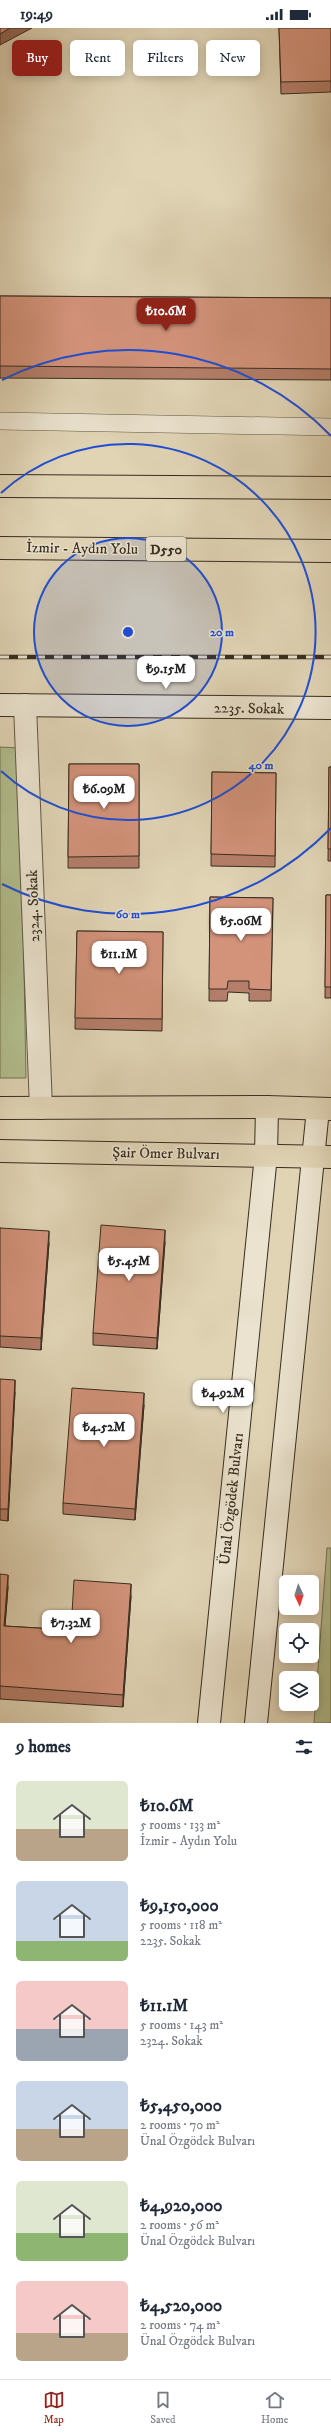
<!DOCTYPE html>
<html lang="en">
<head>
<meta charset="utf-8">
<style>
	:root { --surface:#fff; --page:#f6f6f7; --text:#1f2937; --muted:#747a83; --line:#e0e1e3; --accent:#8f2418 }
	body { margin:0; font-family:"IM FELL DW Pica",serif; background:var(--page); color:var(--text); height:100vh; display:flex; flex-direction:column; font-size:15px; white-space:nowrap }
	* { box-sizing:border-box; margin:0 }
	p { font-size:13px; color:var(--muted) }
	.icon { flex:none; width:22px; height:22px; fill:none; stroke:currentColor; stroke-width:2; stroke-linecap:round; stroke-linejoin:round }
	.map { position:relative; height:1695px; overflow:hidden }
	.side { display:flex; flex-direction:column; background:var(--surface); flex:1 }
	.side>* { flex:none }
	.banner { position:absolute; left:12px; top:12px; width:307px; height:36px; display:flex; gap:8px }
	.needle { width:26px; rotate:176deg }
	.tools { position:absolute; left:279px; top:1547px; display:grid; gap:8px }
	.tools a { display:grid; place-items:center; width:40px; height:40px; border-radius:6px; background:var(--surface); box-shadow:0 2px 10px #0003; font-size:20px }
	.price { position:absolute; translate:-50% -34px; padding:0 9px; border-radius:8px; background:#fff; color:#222; font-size:13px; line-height:26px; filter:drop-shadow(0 1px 2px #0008) }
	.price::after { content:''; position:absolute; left:50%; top:24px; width:12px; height:9px; margin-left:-6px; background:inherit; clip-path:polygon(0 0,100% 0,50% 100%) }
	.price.on { background:var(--accent); color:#fff }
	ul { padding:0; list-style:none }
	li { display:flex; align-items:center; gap:12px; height:100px; padding:0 16px }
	li span { display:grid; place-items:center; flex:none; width:112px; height:80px; border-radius:6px; color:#555 }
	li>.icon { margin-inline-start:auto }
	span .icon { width:48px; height:48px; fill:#fffc; stroke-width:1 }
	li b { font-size:17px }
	h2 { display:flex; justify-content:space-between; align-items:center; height:48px; padding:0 16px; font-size:17px }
	.pill { padding:0 14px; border-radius:6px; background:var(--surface); box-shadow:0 2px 10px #0003; font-size:14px; line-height:36px }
	.pill.on { background:var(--accent); color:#fff }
	.status { display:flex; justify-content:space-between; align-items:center; height:28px; padding:0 20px; background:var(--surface); direction:ltr }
	.status svg { height:11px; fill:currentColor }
	.menu { display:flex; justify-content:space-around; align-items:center; height:56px; border-top:1px solid var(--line); background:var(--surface); font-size:11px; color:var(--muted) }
	.menu a { display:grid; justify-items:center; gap:2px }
	.menu .on { color:var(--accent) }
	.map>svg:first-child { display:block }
</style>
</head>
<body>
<div class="status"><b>19:49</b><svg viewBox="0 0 49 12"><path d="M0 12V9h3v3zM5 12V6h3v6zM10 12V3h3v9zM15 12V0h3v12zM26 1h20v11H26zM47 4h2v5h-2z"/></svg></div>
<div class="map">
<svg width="331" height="1695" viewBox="0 0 331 1695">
	<rect width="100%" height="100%" fill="#e0d4b5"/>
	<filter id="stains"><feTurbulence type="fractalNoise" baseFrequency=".005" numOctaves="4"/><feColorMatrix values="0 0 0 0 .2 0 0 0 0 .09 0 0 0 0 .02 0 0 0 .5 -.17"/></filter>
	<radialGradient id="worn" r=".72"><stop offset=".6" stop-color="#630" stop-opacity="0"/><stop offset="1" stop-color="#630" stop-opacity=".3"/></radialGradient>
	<path fill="#b2bd8d" stroke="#747556" d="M 0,719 L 20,720 L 26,1050 L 0,1050 Z
		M 327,1520 L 331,1520 L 331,1695 L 314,1695 Z"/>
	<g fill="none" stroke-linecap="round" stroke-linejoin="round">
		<g stroke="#615745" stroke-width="18">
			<path id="lane" d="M 0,393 L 331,399"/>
		</g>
		<g stroke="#615745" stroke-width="24">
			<path id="street" d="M 25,677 L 41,1080"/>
		</g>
		<g stroke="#372d20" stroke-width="24">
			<path id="secondary" d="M 0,677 L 331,680
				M 209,1695 L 266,1127 L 267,1079
				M 256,1695 L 318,1081"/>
		</g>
		<g stroke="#372d20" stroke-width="24">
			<path id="primary" d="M 0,1080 L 267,1079 L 331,1081
				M 0,1123 L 331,1129"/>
		</g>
		<g stroke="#372d20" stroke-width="24">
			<path id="highway" d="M 0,458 L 331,460
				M 0,520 L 331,523"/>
		</g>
		<use href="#lane" stroke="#ebe3cf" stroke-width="17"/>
		<use href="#street" stroke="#ebe3cf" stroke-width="22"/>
		<use href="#secondary" stroke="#ebe3cf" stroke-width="22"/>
		<use href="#primary" stroke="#e0d4b5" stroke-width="22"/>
		<use href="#highway" stroke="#e0d4b5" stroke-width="22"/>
		<g stroke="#372d20" stroke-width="4.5">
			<path id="rail" d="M 0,629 L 331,629"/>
		</g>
		<use href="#rail" stroke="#ebe3cf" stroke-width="3" stroke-dasharray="9" stroke-linecap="butt"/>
	</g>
	<path fill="#b57e6a" stroke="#372d20" d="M 279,0 L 331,0 L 331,64 L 281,66 Z
		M 0,268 L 331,270 L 331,352 L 0,350 Z
		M 69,736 L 139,736 L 139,840 L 68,840 Z
		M 329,739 L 331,739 L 331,833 L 328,833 Z
		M 212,744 L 276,745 L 275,839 L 211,838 Z
		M 326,867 L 331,867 L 331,970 L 325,970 Z
		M 210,869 L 273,870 L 271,973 L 249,973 L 249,965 L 228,964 L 227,973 L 209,973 Z
		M 77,903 L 163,904 L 162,1003 L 75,1001 Z
		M 0,1200 L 49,1215 L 41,1322 L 0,1319 Z
		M 165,1214 L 157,1321 L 93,1317 L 93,1305 Z
		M 0,1351 L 15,1364 L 8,1493 L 0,1492 Z
		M 144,1377 L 135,1492 L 63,1486 L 63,1475 Z
		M 0,1546 L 8,1559 L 5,1598 L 71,1602 L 131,1568 L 123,1679 L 0,1671 Z"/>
	<path fill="#946756" stroke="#372d20" d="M 10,0 L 32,0 L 0,17 L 0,6 Z
		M 165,1202 L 165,1214 L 157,1321 L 157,1310 Z
		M 49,1203 L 49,1215 L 41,1322 L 41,1310 Z
		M 15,1352 L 15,1364 L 8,1493 L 8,1481 Z
		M 144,1365 L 144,1377 L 135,1492 L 135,1481 Z
		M 8,1547 L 8,1559 L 4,1610 L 4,1598 Z
		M 131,1556 L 131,1568 L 123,1679 L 123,1667 Z"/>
	<path fill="#d3937b" stroke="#372d20" d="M 0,0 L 10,0 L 0,6 Z
		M 279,0 L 331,0 L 331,53 L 281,54 Z
		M 0,268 L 331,270 L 331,341 L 0,338 Z
		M 69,736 L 139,736 L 139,828 L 68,829 Z
		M 329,739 L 331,739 L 331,821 L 328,821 Z
		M 212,744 L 276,745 L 275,828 L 211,826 Z
		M 326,867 L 331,867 L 331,959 L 325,959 Z
		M 210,869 L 273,870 L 271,962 L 249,961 L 249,953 L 228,953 L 227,961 L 209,961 Z
		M 77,903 L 163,904 L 162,991 L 75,990 Z
		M 101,1197 L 165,1202 L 157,1310 L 93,1305 Z
		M 0,1200 L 49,1203 L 41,1310 L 0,1308 Z
		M 0,1351 L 15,1352 L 8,1481 L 0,1481 Z
		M 72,1360 L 144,1365 L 135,1481 L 63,1475 Z
		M 0,1546 L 8,1547 L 4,1598 L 71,1602 L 74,1552 L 131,1556 L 123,1667 L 0,1658 Z"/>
	<circle cx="128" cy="604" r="94" fill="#1d4ed8" fill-opacity=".12"/>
	<g fill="none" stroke="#1d4ed8" stroke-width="2">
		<circle cx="128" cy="604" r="94"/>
		<path d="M1 465A188 188 0 1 1 1 743"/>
		<path d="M331 800A282 282 0 0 1 2 856M2 352A282 282 0 0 1 331 408"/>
	</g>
	<g text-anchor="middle" stroke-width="3" stroke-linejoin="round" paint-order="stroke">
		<rect fill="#ebe3cf" stroke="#6d6454" stroke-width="1" x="146" y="509" width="40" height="24" rx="3"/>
		<g font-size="14" font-weight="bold" fill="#372d20">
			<text x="166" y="526">D550</text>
		</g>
		<g font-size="15" fill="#372d20" stroke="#ebe3cf">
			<text transform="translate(82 520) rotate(1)" y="5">İzmir - Aydın Yolu</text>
			<text transform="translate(249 680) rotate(1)" y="5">2235. Sokak</text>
			<text transform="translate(33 878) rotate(-92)" y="5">2324. Sokak</text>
			<text transform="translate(166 1125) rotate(1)" y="5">Şair Ömer Bulvarı</text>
			<text transform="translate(231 1471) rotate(-84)" y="5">Ünal Özgödek Bulvarı</text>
		</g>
	</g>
	<circle cx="128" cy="604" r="6" fill="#1d4ed8" stroke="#ebe3cf" stroke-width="2"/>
	<g font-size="12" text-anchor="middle" font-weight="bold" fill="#1d4ed8" stroke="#ebe3cf" stroke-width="3" stroke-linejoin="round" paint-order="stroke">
		<text x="222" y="608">20 m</text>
		<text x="261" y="741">40 m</text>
		<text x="128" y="890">60 m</text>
	</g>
	<rect width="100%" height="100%" filter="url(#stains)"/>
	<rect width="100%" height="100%" fill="url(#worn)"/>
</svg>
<div class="tools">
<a><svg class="needle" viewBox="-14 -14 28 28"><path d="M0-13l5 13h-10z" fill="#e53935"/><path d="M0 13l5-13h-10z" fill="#747a83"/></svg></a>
<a><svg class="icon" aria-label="locate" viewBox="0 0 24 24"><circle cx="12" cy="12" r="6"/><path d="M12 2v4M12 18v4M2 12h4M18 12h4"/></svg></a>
<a><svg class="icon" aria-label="layers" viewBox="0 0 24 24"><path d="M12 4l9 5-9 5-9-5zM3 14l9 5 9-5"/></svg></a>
</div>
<b class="price on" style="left:166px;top:304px">₺10.6M</b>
<b class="price" style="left:166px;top:662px">₺9.15M</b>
<b class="price" style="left:104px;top:782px">₺6.09M</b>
<b class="price" style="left:241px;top:914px">₺5.06M</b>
<b class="price" style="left:119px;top:947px">₺11.1M</b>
<b class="price" style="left:129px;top:1254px">₺5.45M</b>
<b class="price" style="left:223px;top:1386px">₺4.92M</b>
<b class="price" style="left:104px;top:1420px">₺4.52M</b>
<b class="price" style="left:71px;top:1616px">₺7.32M</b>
<div class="banner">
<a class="pill on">Buy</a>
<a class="pill">Rent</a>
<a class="pill">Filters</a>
<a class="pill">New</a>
</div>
</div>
<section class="side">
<h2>9 homes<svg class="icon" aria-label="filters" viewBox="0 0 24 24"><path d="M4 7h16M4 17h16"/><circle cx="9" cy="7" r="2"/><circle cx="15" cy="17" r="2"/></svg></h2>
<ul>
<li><span style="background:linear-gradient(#dfe7d0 60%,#b9a48a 0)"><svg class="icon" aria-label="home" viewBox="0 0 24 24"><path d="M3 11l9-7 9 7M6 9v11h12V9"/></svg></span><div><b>₺10.6M</b><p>5 rooms · 133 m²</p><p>İzmir - Aydın Yolu</p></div></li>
<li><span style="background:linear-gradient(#c9d6e8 75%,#8fb573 0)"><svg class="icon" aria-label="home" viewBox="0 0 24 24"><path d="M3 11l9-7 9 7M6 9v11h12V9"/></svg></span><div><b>₺9,150,000</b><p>5 rooms · 118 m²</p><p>2235. Sokak</p></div></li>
<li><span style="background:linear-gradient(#f6c9c9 60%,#9aa5b1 0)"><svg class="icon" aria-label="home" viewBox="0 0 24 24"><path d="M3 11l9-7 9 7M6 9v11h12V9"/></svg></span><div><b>₺11.1M</b><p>5 rooms · 143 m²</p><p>2324. Sokak</p></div></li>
<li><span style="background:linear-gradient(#c9d6e8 60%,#b9a48a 0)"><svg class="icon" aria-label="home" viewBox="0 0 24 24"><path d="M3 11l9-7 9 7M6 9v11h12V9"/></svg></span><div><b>₺5,450,000</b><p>2 rooms · 70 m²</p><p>Ünal Özgödek Bulvarı</p></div></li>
<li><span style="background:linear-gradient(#dfe7d0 65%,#8fb573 0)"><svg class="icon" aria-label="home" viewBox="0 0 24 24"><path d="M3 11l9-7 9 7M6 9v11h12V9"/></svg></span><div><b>₺4,920,000</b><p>2 rooms · 56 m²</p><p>Ünal Özgödek Bulvarı</p></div></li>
<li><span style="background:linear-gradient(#f6c9c9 65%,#b9a48a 0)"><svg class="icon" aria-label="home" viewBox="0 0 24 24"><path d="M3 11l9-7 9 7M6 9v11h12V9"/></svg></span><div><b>₺4,520,000</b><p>2 rooms · 74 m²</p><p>Ünal Özgödek Bulvarı</p></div></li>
</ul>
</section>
<nav class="menu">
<a class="on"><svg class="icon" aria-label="map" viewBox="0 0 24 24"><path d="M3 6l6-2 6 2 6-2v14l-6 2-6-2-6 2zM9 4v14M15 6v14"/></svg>Map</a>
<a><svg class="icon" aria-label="saved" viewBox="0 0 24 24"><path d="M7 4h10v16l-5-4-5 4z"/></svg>Saved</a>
<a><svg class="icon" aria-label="home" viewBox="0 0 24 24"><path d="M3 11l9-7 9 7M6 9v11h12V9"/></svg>Home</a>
</nav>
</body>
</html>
